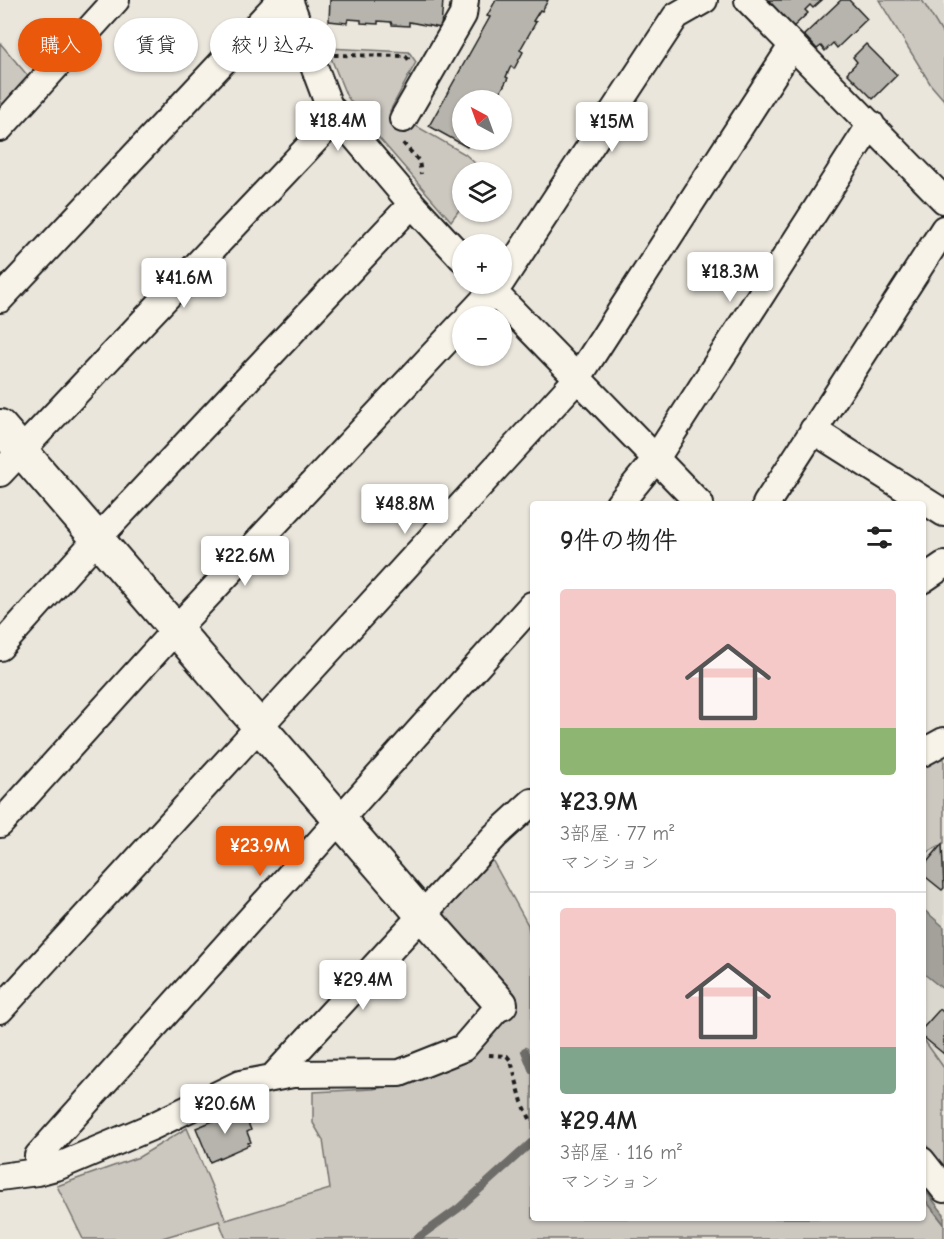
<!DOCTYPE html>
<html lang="ja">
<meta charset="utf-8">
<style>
:root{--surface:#fff;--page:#f2f2f2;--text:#222;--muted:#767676;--line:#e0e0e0;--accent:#ea580c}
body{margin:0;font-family:"Comic Neue","Klee One",sans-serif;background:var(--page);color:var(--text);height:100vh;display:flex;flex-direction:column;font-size:22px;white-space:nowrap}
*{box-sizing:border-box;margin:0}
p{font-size:20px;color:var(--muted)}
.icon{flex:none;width:33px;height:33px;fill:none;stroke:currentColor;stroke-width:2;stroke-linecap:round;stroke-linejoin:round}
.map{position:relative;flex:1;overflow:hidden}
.panel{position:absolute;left:530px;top:501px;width:396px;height:720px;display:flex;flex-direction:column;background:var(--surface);border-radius:6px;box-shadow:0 2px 4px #0004}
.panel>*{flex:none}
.hud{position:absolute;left:18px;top:18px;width:422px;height:54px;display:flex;gap:12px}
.needle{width:39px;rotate:319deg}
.tools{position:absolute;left:452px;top:90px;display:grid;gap:12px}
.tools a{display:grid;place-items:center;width:60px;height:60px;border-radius:50%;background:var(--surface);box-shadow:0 2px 4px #0004;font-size:30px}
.price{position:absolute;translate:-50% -51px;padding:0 14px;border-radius:6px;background:#fff;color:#222;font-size:20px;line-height:39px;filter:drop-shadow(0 2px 3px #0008)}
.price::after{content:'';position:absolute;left:50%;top:36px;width:18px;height:14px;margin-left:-9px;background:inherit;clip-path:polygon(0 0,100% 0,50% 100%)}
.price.selected{background:var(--accent);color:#fff}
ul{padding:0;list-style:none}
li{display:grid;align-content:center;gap:12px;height:318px;padding:0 30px}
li+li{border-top:2px solid var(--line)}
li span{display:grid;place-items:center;height:186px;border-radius:6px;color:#555}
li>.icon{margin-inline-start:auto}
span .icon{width:108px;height:108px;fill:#fffc;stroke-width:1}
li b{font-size:26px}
h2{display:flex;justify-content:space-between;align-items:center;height:72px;padding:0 30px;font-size:26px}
.tag{padding:0 21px;border-radius:27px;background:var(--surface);box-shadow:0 2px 4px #0004;font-size:21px;line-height:54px}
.tag.selected{background:var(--accent);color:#fff}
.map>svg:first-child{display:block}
.built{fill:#dad7ce}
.green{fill:#ccc8c0;stroke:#74726e;stroke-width:1.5}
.water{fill:#a3a19a;stroke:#6d6c68;stroke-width:1.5}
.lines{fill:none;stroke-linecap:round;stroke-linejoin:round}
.stream{stroke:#6d6c68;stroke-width:8}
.building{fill:#b6b4ac;stroke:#1c1c1c;stroke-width:1.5}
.minor-casing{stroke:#1c1c1c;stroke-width:30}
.tertiary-casing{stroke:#1c1c1c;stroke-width:36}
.path{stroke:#1c1c1c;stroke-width:4;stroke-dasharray:4.5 4.5;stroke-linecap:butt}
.minor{stroke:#f7f3e8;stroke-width:26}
.tertiary{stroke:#f7f3e8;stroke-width:32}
</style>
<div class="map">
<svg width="944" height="1239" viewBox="0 0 944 1239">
<rect width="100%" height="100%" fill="#eae6dc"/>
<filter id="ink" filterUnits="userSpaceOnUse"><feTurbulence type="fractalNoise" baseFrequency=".0167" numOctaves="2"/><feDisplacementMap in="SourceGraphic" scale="12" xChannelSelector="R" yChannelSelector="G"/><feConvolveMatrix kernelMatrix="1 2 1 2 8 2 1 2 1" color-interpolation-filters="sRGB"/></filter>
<g filter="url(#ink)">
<!-- built -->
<path class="built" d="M922 0H944V36Z
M944 824V1068L923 1037 922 836Z"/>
<!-- green -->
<path class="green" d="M879 0H922L944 36V100L931 85Z
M0 43 28 76 0 108Z
M327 48 409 52 416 62 390 111 465 154 477 165 476 172H462V206L451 221 367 124 346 95Z
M944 751V843L923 855 922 764Z
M490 856 528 925 532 949V1218H922L923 1197 944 1224V1239H226L219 1221 159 1239H83L57 1186 139 1157 187 1128 226 1220 330 1189 323 1140 313 1123V1092L373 1089 415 1081 465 1059 515 1000 445 918V904Z
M922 1037 944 1068V1168L923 1141Z"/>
<!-- water -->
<path class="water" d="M923 909 944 927V990L923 973Z
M923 1188 944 1214V1224L923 1197Z"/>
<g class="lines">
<!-- stream -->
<path class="stream" d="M525 1051 532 1069
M416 1239 459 1208 532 1142"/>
</g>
<!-- building -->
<path class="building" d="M330 0H443L441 28 409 22V26L392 25 391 22 378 21V24L361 23V20L348 19 347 23 329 21Z
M496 0H548L542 11 540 10 533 21 536 22 520 50 523 52 514 69 511 66 506 77 508 78 496 100H462V140H471L467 147 429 126 490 17 487 16Z
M768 0H822L813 8 810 5 805 10 808 13 793 27Z
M841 0H849L867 19 837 48 833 43 825 51 821 46 817 49 804 35Z
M866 44 897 75 873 99 847 73 857 62 853 57Z
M942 844 944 888 942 890 922 874V868Z
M940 1009 944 1013V1054L922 1036V1029Z
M242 1109 251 1130 247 1132 251 1142 248 1143 249 1145 210 1162 196 1128Z"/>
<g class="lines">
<defs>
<path id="minor" d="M289 0 329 106 412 204 462 258
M748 0 944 200
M403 119 463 15 465 0
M0 128 116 0
M501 282 676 16 704 0
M486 284 700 504
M0 299 278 3 284 0
M469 316 499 284
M813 430 944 513
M0 473 337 117
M619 504 655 460 871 124
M766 504 944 229
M922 580 944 565
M0 647 98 538 412 204
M922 753 944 741
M0 824 176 629 462 324
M0 1010 577 379 792 46
M272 1078 495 836 532 802
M922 1161 944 1189
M37 1172 38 1156 532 605
M0 1177 37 1172 59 1166 151 1127 240 1084 293 1074 400 1073 463 1048 501 1004"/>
<path id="tertiary" d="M0 426 422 915 501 1004"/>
</defs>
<!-- minor casing -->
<use href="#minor" class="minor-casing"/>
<!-- tertiary casing -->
<use href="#tertiary" class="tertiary-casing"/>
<!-- path -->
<path class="path" d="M334 55 406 56 409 60
M403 143 419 161 421 174
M489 1055 507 1056 511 1061 522 1102 532 1123"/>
<!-- minor -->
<use href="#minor" class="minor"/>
<!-- tertiary -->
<use href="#tertiary" class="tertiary"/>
</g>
</g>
</svg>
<div class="tools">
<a><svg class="needle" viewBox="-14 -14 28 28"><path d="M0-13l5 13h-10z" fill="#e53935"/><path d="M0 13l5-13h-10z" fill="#767676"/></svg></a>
<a><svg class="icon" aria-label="layers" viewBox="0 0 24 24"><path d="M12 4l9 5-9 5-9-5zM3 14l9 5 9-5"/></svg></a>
<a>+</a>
<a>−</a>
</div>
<b class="price" style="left:338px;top:152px">¥18.4M</b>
<b class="price" style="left:612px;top:153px">¥15M</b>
<b class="price" style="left:730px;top:303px">¥18.3M</b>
<b class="price" style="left:184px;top:309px">¥41.6M</b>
<b class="price" style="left:405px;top:535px">¥48.8M</b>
<b class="price" style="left:245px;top:587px">¥22.6M</b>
<b class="price selected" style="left:260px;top:877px">¥23.9M</b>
<b class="price" style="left:363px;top:1011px">¥29.4M</b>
<b class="price" style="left:225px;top:1135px">¥20.6M</b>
<div class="hud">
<a class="tag selected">購入</a>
<a class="tag">賃貸</a>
<a class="tag">絞り込み</a>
</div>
<section class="panel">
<h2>9件の物件<svg class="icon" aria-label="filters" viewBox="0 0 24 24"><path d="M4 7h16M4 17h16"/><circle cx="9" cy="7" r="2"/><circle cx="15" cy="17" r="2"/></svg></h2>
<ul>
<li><span style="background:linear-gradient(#f6c9c9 75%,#8fb573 0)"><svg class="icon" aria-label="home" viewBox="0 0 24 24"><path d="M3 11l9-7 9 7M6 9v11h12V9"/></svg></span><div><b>¥23.9M</b><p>3部屋 · 77 m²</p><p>マンション</p></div></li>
<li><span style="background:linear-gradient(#f6c9c9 75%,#7fa58c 0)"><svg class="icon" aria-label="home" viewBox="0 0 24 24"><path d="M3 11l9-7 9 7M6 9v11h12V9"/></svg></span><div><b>¥29.4M</b><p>3部屋 · 116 m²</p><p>マンション</p></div></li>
</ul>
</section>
</div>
